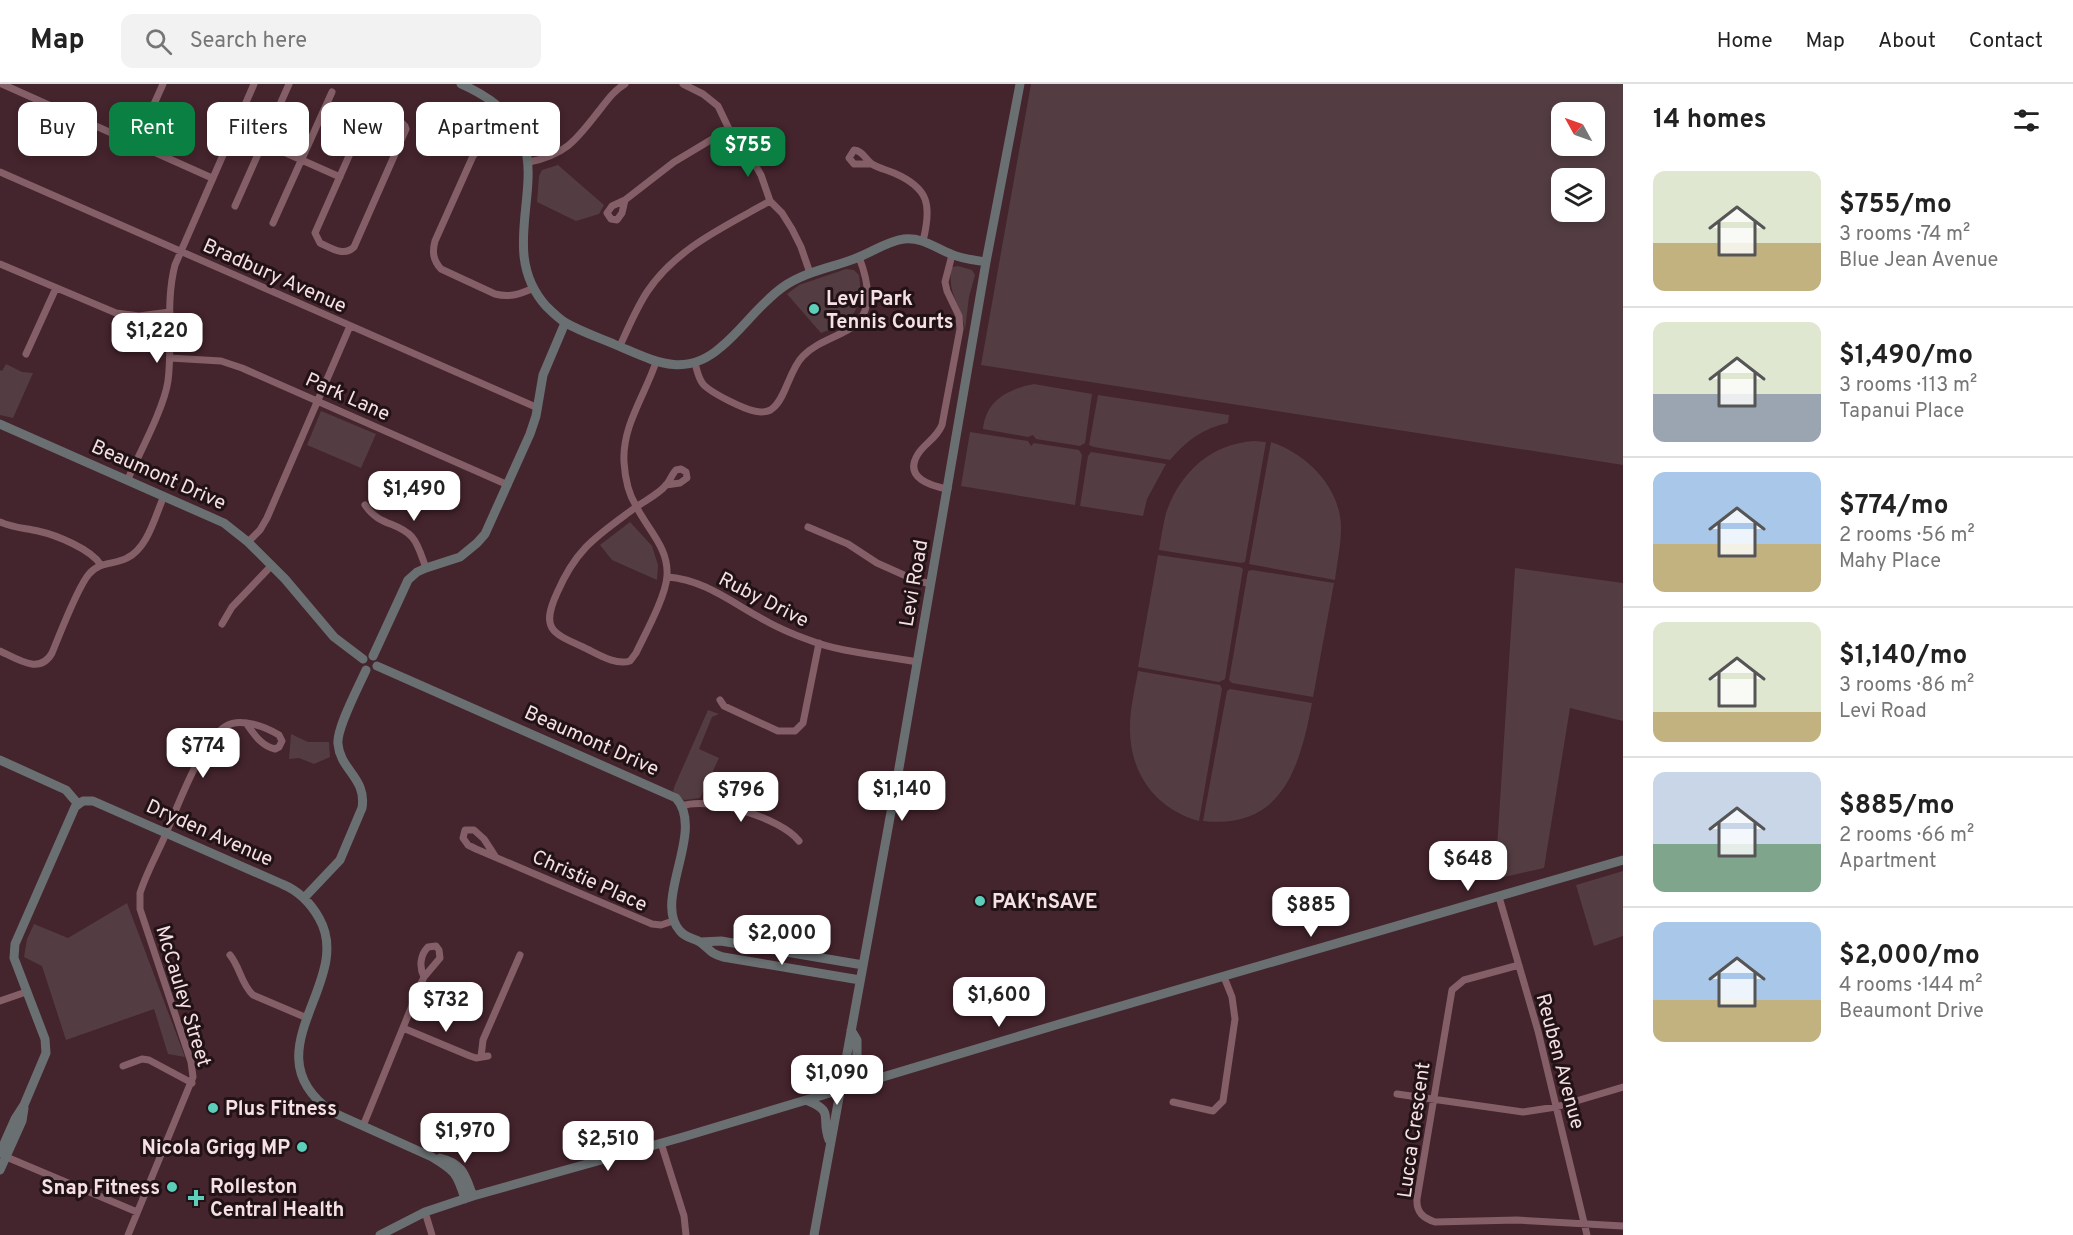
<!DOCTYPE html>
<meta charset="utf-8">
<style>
:root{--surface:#fff;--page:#f2f2f2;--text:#222;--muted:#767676;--line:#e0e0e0;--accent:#0b8043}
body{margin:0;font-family:Overpass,sans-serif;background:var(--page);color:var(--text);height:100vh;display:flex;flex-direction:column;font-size:22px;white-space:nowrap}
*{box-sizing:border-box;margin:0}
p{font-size:20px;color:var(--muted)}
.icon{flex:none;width:33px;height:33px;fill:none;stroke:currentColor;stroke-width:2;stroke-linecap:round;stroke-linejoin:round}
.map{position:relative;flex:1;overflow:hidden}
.panel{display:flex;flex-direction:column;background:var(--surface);width:450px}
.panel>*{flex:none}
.banner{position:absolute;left:18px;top:18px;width:570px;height:54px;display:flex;gap:12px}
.needle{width:39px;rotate:310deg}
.tools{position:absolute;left:1551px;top:18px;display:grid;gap:12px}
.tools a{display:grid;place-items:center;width:54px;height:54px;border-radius:12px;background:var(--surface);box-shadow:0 3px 9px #0003;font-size:30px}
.price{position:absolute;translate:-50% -51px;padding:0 14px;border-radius:12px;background:#fff;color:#222;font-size:20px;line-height:39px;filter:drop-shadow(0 2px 3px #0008)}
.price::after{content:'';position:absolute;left:50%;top:36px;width:18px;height:14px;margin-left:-9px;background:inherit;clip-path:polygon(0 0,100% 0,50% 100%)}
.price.current{background:var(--accent);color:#fff}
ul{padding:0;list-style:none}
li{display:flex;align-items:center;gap:18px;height:150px;padding:0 30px}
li+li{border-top:2px solid var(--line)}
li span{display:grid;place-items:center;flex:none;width:168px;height:120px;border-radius:12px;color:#555}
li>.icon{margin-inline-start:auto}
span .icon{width:72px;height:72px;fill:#fffc;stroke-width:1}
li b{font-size:26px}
h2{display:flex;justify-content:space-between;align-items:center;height:72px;padding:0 30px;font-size:26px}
.chip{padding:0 21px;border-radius:12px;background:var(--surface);box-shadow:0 3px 9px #0003;font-size:21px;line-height:54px}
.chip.current{background:var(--accent);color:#fff}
header{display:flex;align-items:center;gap:36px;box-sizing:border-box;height:84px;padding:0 30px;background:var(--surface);border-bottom:2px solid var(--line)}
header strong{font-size:28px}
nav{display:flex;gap:33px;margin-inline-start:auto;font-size:21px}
.search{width:420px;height:54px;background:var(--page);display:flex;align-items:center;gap:15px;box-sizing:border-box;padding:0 21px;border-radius:12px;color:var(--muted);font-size:22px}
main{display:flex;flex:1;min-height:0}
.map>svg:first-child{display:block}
.green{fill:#533d42;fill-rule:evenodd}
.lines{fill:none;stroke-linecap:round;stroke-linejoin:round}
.street{stroke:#845f68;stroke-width:7}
.secondary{stroke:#6a7072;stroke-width:9}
.poi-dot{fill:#5cceba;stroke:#211216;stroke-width:2}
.labels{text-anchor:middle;stroke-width:6;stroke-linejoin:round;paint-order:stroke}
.street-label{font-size:20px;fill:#f6e0e4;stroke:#211216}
.poi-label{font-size:20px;font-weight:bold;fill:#f6e0e4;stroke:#211216;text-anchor:start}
</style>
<header>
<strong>Map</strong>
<div class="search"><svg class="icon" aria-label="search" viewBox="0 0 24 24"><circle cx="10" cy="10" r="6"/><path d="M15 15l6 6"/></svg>Search here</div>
<nav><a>Home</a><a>Map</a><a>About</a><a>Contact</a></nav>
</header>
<main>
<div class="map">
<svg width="1623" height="1151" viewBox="0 0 1623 1151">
<rect width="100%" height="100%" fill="#44242d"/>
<!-- green -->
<path class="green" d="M1031 0H1623V381L981 281ZM1562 28H1594V62H1562ZM1562 94H1594V128H1562Z
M558 81 604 121 599 130 576 137 537 118 539 92 542 86Z
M958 182 972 186 975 191 969 213 965 246C962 220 946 210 952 183Z
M846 185 854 186 859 191C864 226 853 237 821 249L787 210 799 201Z
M6 280 22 288 33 289 13 334 0 331V286L2 287Z
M1034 300 1092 310 1085 359 1080 362 1036 355 1033 351 1028 353 983 345C986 316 1008 305 1034 300Z
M1098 311 1229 331 1228 339C1203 344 1186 357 1170 376L1094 363 1089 361Z
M321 327 376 350 361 384 307 361Z
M970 348 1028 357 1031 362 1034 359 1079 366 1082 371 1075 421 961 402Z
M1254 357 1266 358 1245 478 1241 479 1159 466C1161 454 1163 441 1166 429 1180 388 1211 360 1254 357Z
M1271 358C1307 370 1341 404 1341 444 1341 461 1337 479 1335 496L1249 480Z
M1091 368 1166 380 1147 415 1143 432 1080 422 1088 372Z
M630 438 652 462 658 481 657 496 612 476 600 461Z
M1158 471 1240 483 1243 485 1225 595 1219 598 1138 583Z
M1515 484 1623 499V637L1570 624 1544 784 1495 795Z
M1252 486 1334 499 1313 613 1232 599 1229 596 1248 487Z
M1138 587 1220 601 1222 605 1199 737C1155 725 1129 688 1130 643 1130 624 1135 605 1138 587Z
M1230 605 1312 619C1300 682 1283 746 1203 737L1227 607Z
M708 626 719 630 712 633 699 665 719 674 700 714 684 716 673 707 675 701Z
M291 650 308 658H329L330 673 314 680 299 674 289 675Z
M1623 787V852L1594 862 1576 801Z
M127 819 185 973 168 970 154 925 66 956 42 882 24 873 27 855 34 840 68 854Z"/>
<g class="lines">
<!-- street -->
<path class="street" d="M2 0 212 94
M683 0 703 10 718 22 729 45 742 58 761 91 770 117 782 129 792 145 801 163 810 189
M372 27C383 27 398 34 405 42L406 45 354 163C344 173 331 164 320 159L315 149 367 31Z
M508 33 491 50 473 72 435 157C432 168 433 176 441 185L495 210C510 214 520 210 534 204
M234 46 340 93
M136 60 163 0
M529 78C569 70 578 53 602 23 609 14 615 6 625 0
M872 80H854L849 74 854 66C863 67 865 75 872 80 878 84 887 86 894 89 929 104 932 121 923 157
M0 88 538 324
M625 116 622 129 617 136 611 135 607 129 612 122 625 116 674 78 729 45
M235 122 289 0
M273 139 332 8
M0 180 116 229 139 232 170 228
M620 262C628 244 636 225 647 208 676 164 726 142 770 117
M26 270 56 204
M170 274 221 277 242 284 508 401
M656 278C645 311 622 342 624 378 625 394 628 409 636 422 648 446 669 464 667 492 666 512 645 550 636 569L630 577C615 582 596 569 583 563 551 549 541 544 557 509 577 463 597 452 636 423 646 416 659 410 666 401 670 397 672 390 676 386L681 385 686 388 687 394 680 399 666 401
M695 279C697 286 698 294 703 300 711 309 748 328 761 328 765 328 770 327 773 324 786 314 789 286 803 272 814 261 828 256 842 249 876 234 870 202 859 173
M128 395C140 368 164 324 168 297 173 259 165 219 175 181L254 0
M948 405C931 402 903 394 918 370 925 359 936 355 942 341L960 245 959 232 947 207 945 198 952 171
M365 421C380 443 397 437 412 453 419 461 422 474 426 484
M0 438C13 444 24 444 38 447 56 451 91 465 101 481
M808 443 848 460 877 479 915 496 931 500
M248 458 260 446 267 434 350 242
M667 493C702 495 730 517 759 533 774 542 792 550 809 556 842 569 882 571 917 578
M222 540 232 523 272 481
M0 567C17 575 40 591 52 569 60 550 77 504 89 490 100 477 114 481 127 474 148 464 155 432 164 412
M720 616 724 622 778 647H795L803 639 819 559
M682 722C710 712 781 734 799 757
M495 772 484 755 474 746H465L463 754 468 761 476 765 652 840 661 841 673 837
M1499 813 1538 947 1587 1151
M230 871C240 883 241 900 253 911L307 934
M1519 881 1464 896 1452 906 1417 1115C1416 1128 1423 1134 1435 1138L1517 1136 1623 1142
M0 917 26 908
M403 944 470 972 476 974 488 972
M481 973 483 956 520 871
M123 982 142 975 149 976 192 999
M1397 1010 1523 1028 1556 1023 1623 1003
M1173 1018 1213 1027 1223 1017 1235 935 1232 913 1224 893
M363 1042 420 902 424 893 440 874 439 866 436 862 428 863C420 871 419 883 424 893
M661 1059 684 1132 686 1151
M4 1072 137 1128
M425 1128 432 1151
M128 1151 193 993 191 978 140 825V809C146 790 156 772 164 754 176 727 201 656 226 642 241 633 266 643 279 651L282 657 279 663 275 665C261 662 254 650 246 639"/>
<!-- secondary -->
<path class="secondary" d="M461 0C590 57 481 149 546 222 552 228 559 235 566 239 582 248 600 254 616 261 654 277 685 295 721 263 743 245 759 220 783 203 804 188 830 184 854 175 871 169 887 157 904 155 923 153 935 164 951 170 962 175 974 176 986 178
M0 340 224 439 248 458 285 495 334 553 363 575
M373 572 408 496 417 488 426 484 460 473 477 459 485 450 530 350 536 332 543 291 565 239
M377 582 676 714C706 747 652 817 680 847 686 854 693 854 700 858 710 865 709 869 723 873L860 896
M0 676 66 706 78 720
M304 814 340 776 362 724C367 694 340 686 338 660 336 645 359 602 366 586
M701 858 721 857 863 881
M851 946 857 956V977L867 987 878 994
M806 1016C836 1028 820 1032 829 1056
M0 1069 15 1035 24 1021 46 969 45 955 14 874 15 860 75 723 83 717H93L282 800C299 807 310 818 319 834 356 898 247 968 332 1028L432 1073C455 1087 457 1089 465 1115
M440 1074C464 1080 465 1092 473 1112
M0 1086 22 1037 24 1024
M380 1151 425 1128 473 1112 683 1053 1056 941 1623 776
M814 1151 899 684 986 178 1020 0"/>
</g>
<!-- markers -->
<g class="poi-dot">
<circle cx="814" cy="225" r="6"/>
<circle cx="980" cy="817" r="6"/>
<circle cx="213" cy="1024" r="6"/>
<circle cx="302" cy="1063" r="6"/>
<circle cx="172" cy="1103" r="6"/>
<path d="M193 1105h6v6h6v6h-6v6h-6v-6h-6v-6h6z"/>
</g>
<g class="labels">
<!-- street labels -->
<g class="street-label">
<text transform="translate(275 191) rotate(24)" y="7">Bradbury Avenue</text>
<text transform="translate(348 312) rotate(24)" y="7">Park Lane</text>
<text transform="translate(159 390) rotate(24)" y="7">Beaumont Drive</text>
<text transform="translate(913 499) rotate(-80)" y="7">Levi Road</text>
<text transform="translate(764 515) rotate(27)" y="7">Ruby Drive</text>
<text transform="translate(592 656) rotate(24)" y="7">Beaumont Drive</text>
<text transform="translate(210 748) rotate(24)" y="7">Dryden Avenue</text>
<text transform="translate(590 796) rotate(24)" y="7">Christie Place</text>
<text transform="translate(184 912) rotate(73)" y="7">McCauley Street</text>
<text transform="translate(1561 977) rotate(75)" y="7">Reuben Avenue</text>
<text transform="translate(1413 1046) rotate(-82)" y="7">Lucca Crescent</text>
</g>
<!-- poi labels -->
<g class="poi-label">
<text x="826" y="221">Levi Park<tspan x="826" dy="23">Tennis Courts</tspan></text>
<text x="992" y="824">PAK'nSAVE</text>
<text x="225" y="1031">Plus Fitness</text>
<text x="290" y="1070" text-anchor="end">Nicola Grigg MP</text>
<text x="210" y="1109">Rolleston<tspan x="210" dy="23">Central Health</tspan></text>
<text x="160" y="1110" text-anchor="end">Snap Fitness</text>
</g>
</g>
</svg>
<div class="tools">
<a><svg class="needle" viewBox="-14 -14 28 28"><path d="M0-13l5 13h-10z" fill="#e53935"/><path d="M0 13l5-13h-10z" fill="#767676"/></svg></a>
<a><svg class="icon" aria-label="layers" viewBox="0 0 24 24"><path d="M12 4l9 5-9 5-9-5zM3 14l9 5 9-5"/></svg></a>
</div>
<b class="price current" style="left:748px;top:94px">$755</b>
<b class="price" style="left:157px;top:280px">$1,220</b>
<b class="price" style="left:414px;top:438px">$1,490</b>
<b class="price" style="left:203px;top:695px">$774</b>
<b class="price" style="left:902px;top:738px">$1,140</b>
<b class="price" style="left:741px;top:739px">$796</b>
<b class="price" style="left:1468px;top:808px">$648</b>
<b class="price" style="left:1311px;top:854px">$885</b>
<b class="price" style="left:782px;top:882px">$2,000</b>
<b class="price" style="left:999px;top:944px">$1,600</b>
<b class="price" style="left:446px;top:949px">$732</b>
<b class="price" style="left:837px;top:1022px">$1,090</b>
<b class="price" style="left:465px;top:1080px">$1,970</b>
<b class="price" style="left:608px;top:1088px">$2,510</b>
<div class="banner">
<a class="chip">Buy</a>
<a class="chip current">Rent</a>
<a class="chip">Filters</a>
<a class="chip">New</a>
<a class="chip">Apartment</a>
</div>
</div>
<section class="panel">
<h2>14 homes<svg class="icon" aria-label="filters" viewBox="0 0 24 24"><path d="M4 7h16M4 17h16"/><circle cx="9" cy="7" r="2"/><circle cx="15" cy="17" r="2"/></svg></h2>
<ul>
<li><span style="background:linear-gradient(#dfe7d0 60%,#c2b280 0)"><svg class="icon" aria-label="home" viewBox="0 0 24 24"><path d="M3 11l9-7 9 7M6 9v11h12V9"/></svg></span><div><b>$755/mo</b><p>3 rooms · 74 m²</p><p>Blue Jean Avenue</p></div></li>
<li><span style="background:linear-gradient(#dfe7d0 60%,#9aa5b1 0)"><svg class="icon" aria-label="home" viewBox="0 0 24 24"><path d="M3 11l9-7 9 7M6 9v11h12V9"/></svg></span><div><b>$1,490/mo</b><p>3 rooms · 113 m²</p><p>Tapanui Place</p></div></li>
<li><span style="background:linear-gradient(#a9c7e8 60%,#c2b280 0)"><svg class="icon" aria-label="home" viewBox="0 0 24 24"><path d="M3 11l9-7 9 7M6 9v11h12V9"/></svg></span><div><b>$774/mo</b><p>2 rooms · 56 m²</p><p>Mahy Place</p></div></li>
<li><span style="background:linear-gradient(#dfe7d0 75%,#c2b280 0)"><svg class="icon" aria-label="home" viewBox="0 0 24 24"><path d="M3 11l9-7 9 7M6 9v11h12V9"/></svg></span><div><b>$1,140/mo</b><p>3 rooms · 86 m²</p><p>Levi Road</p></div></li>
<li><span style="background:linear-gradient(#c9d6e8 60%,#7fa58c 0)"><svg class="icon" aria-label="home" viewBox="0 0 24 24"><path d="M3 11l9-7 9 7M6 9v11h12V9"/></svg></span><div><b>$885/mo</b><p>2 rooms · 66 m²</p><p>Apartment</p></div></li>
<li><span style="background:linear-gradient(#a9c7e8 65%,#c2b280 0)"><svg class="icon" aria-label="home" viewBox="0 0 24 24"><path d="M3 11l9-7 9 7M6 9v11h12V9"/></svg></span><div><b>$2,000/mo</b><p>4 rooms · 144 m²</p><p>Beaumont Drive</p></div></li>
</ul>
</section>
</main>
